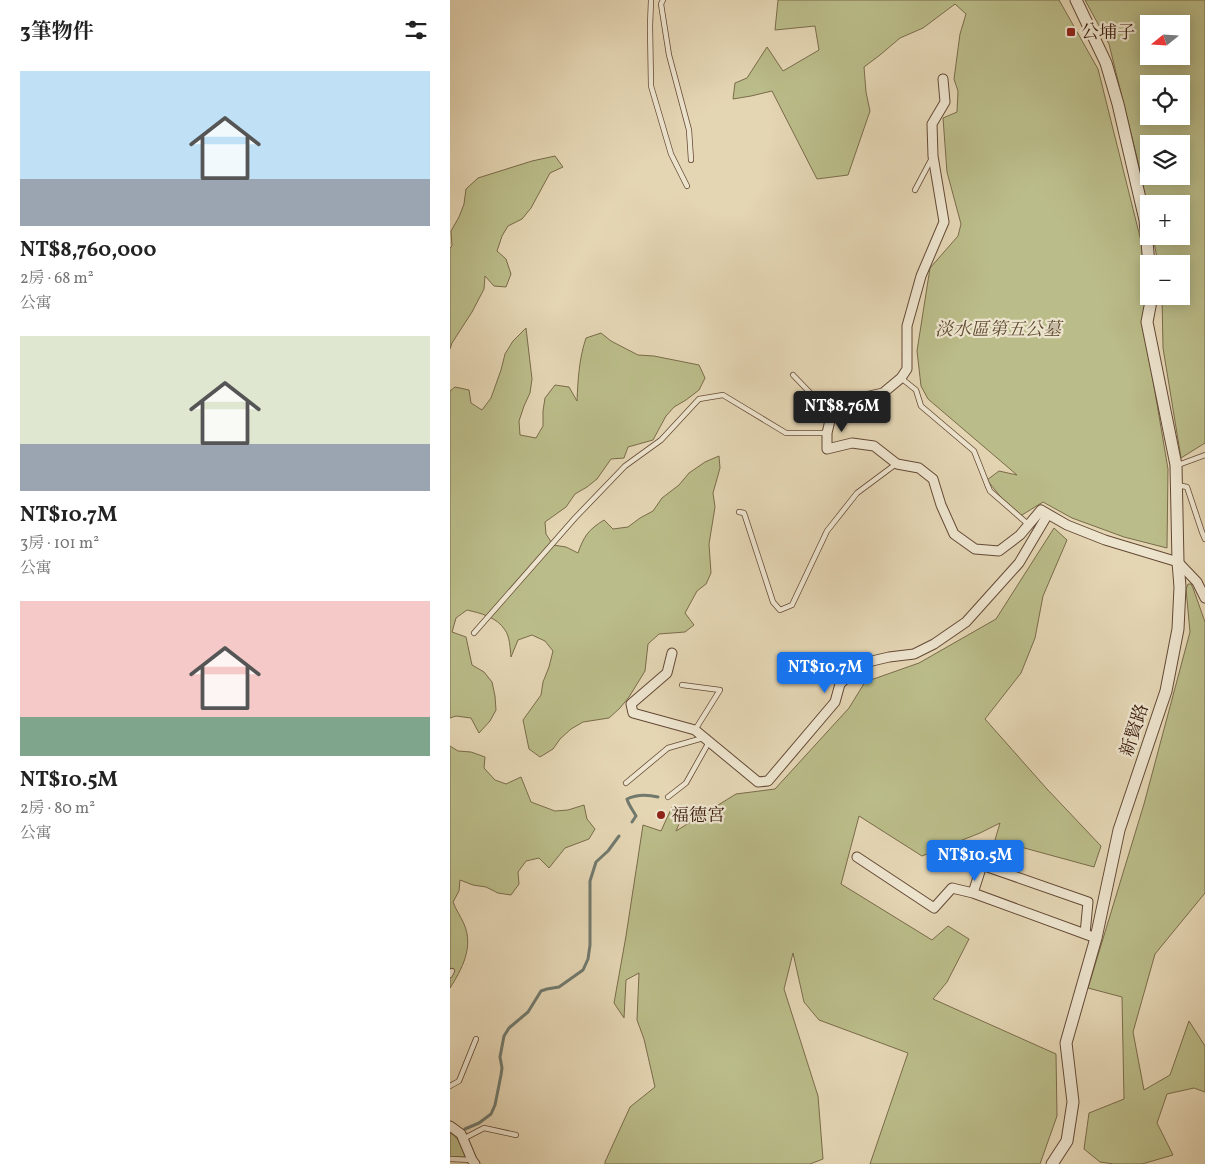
<!DOCTYPE html>
<html lang="zh-TW">
<meta charset="utf-8">
<style>
:root{--surface:#fff;--page:#f6f6f6;--text:#222;--muted:#767676;--accent:#1a73e8}
body{margin:0;font-family:Vollkorn,"Noto Serif TC",serif;background:var(--page);color:var(--text);height:100vh;display:flex;flex-direction:column;font-size:19px;white-space:nowrap}
*{box-sizing:border-box;margin:0}
p{font-size:16px;color:var(--muted)}
.icon{flex:none;width:28px;height:28px;fill:none;stroke:currentColor;stroke-width:2;stroke-linecap:round;stroke-linejoin:round}
.map{position:relative;flex:1;overflow:hidden}
.details{display:flex;flex-direction:column;background:var(--surface);width:450px}
.details>*{flex:none}
.needle{width:32px;rotate:252deg}
.buttons{position:absolute;left:690px;top:15px;display:grid;gap:10px}
.buttons a{display:grid;place-items:center;width:50px;height:50px;border-radius:0px;background:var(--surface);box-shadow:0 2px 12px #0003;font-size:25px}
.price{position:absolute;translate:-50% -42px;padding:0 11px;border-radius:5px;background:var(--accent);color:#fff;font-size:16px;line-height:32px;filter:drop-shadow(0 1px 2px #0008)}
.price::after{content:'';position:absolute;left:50%;top:30px;width:15px;height:11px;margin-left:-8px;background:inherit;clip-path:polygon(0 0,100% 0,50% 100%)}
.price.current{background:#222;color:#fff}
ul{padding:0;list-style:none}
li{display:grid;align-content:center;gap:10px;height:265px;padding:0 20px}
li span{display:grid;place-items:center;height:155px;border-radius:0px;color:#555}
li>.icon{margin-inline-start:auto}
span .icon{width:90px;height:90px;fill:#fffc;stroke-width:1}
li b{font-size:21px}
h2{display:flex;justify-content:space-between;align-items:center;height:60px;padding:0 20px;font-size:21px}
main{display:flex;flex:1;min-height:0}
.map>svg:first-child{display:block}
.green{fill:#babc89;stroke:#7a6b4a;fill-rule:evenodd}
.lines{fill:none;stroke-linecap:round;stroke-linejoin:round}
.stream{stroke:#71796d;stroke-width:3}
.service-casing{stroke:#644935;stroke-width:6}
.minor-casing{stroke:#644935;stroke-width:11}
.tertiary-casing{stroke:#644935;stroke-width:13}
.service{stroke:#ede4ce;stroke-width:4.5}
.minor{stroke:#ede4ce;stroke-width:9}
.tertiary{stroke:#ede4ce;stroke-width:11}
.poi-dot{fill:#8f2418;stroke:#ede4ce;stroke-width:2}
.labels{text-anchor:middle;stroke-width:4.5;stroke-linejoin:round;paint-order:stroke}
.poi-label{font-size:18px;fill:#3a1a0b;stroke:#ede4ce;text-anchor:start}
.park-label{font-size:18px;font-style:italic;fill:#604b31;stroke:#ede4ce}
.street-label{font-size:18px;fill:#3a1a0b;stroke:#ede4ce}
</style>
<main>
<section class="details">
<h2>3筆物件<svg class="icon" aria-label="filters" viewBox="0 0 24 24"><path d="M4 7h16M4 17h16"/><circle cx="9" cy="7" r="2"/><circle cx="15" cy="17" r="2"/></svg></h2>
<ul>
<li><span style="background:linear-gradient(#bfe0f5 70%,#9aa5b1 0)"><svg class="icon" aria-label="home" viewBox="0 0 24 24"><path d="M3 11l9-7 9 7M6 9v11h12V9"/></svg></span><div><b>NT$8,760,000</b><p>2房 · 68 m²</p><p>公寓</p></div></li>
<li><span style="background:linear-gradient(#dfe7d0 70%,#9aa5b1 0)"><svg class="icon" aria-label="home" viewBox="0 0 24 24"><path d="M3 11l9-7 9 7M6 9v11h12V9"/></svg></span><div><b>NT$10.7M</b><p>3房 · 101 m²</p><p>公寓</p></div></li>
<li><span style="background:linear-gradient(#f6c9c9 75%,#7fa58c 0)"><svg class="icon" aria-label="home" viewBox="0 0 24 24"><path d="M3 11l9-7 9 7M6 9v11h12V9"/></svg></span><div><b>NT$10.5M</b><p>2房 · 80 m²</p><p>公寓</p></div></li>
</ul>
</section>
<div class="map">
<svg width="755" height="1164" viewBox="0 0 755 1164">
<rect width="100%" height="100%" fill="#e4d5b3"/>
<filter id="stains"><feTurbulence type="fractalNoise" baseFrequency=".004" numOctaves="4"/><feColorMatrix values="0 0 0 0 .2 0 0 0 0 .09 0 0 0 0 .02 0 0 0 .5 -.17"/></filter>
<radialGradient id="worn" r=".72"><stop offset=".6" stop-color="#630" stop-opacity="0"/><stop offset="1" stop-color="#630" stop-opacity=".3"/></radialGradient>
<!-- green -->
<path class="green" d="M328 0H609L648 69 698 269 693 321 718 469 717 548 674 537 622 518 593 502 572 515 562 511 537 480 549 471 567 475 478 399 471 386 467 351 480 268 508 236 511 224 497 172 493 118 507 112 508 91 504 79 510 34 516 14 505 4 473 28 450 38 430 55 414 67 416 92 420 111 398 175 367 179 322 91 301 96 283 99 285 83 297 78 317 47 333 71 369 50 365 26 325 30Z
M635 0H755V443L731 458 713 348 712 296H731V264H708L703 236H731V204H699V216L688 162 659 44ZM699 24H731V56H699ZM699 84H731V116H699ZM699 144H731V176H699Z
M105 156 113 167 100 173 81 208 72 219 58 226 52 236 47 251 56 259 61 274 56 287 44 286 35 276 34 289 22 312 2 343 0 349V248L2 246 1 231 9 217 14 204 16 189 28 178 82 161Z
M76 328 82 379 80 393 74 406 69 421 70 435 86 438 93 426V411L95 398 105 385 119 387 127 401C128 379 129 359 136 338L151 333 161 341 188 355 204 356 249 365 255 378 249 390 236 400 224 407 216 416 203 440 178 447 174 458 161 459 147 479 137 487 125 494 116 507 95 522 96 534 103 545 116 547 128 553C134 536 138 530 154 520L163 529 178 527 190 518 203 511 212 498 229 485 239 473 255 462 269 456 270 468 263 493 265 507 259 544 261 573 256 584 247 591 235 613 244 625 235 632 209 634 198 644 195 671 179 697 170 708 159 718 133 722 121 729 110 739 103 749 90 757 79 749 73 720 91 695 93 682 99 667 103 651 95 641 82 635 68 640 61 657C60 648 60 637 55 630 47 617 30 613 17 610L6 618 2 632 16 637 22 665 34 672 42 682 45 696 46 710 40 721 29 733 21 718 6 716 0 718V391L5 387 19 390 21 403 32 410 41 398 51 370 55 354 63 341Z
M604 528 617 540 593 596 585 638 571 673 535 719 597 789 651 846 644 867 545 840 550 823 530 833 472 856 409 816 391 884 482 940 498 926 519 939 497 982 483 999 606 1054 607 1116 590 1164H420L458 1053 369 1020 354 1002 343 953 334 989 368 1096 373 1159 360 1164H155V1162L180 1107 205 1087 194 1039 187 1020 189 973 176 980 174 1018 164 1003 176 936 193 825 211 831 222 807 237 806 226 831 286 794 325 789 399 708 415 682 469 663 546 619Z
M738 584H741L743 588 755 622V893L705 954 683 1032 694 1090 720 1075 739 1021 755 1046V1092L744 1088 717 1094 707 1123 723 1155 692 1164H664L650 1162 634 1149 639 1113 674 1099 672 997 638 988 694 804 740 632 736 589Z
M0 746 8 751 21 752 35 757 34 768 45 780 56 784 71 777 81 802 105 811 118 810 134 805 137 819 145 829 139 839 115 848 99 868 89 858 76 861 68 872 69 884 61 895 48 893 36 887 23 885 10 880 9 891 3 902C6 910 11 917 14 924 24 947 12 969 0 988Z
M0 1133C9 1137 12 1147 16 1157H0Z"/>
<g class="lines">
<!-- stream -->
<path class="stream" d="M182 822 186 816C183 810 179 806 177 799 187 794 196 794 208 797
M15 1129 29 1123 41 1114 45 1105 51 1075 52 1068 50 1057 54 1036 59 1028 78 1012 91 991 97 989 109 987 133 970 138 959 140 945V881L146 862 158 851 169 836"/>
<defs>
<path id="service" d="M201 0 200 26 201 86 221 154 237 186
M213 0 211 4 219 55 239 130 241 160
M465 190 482 158
M343 375 368 401 384 404
M451 378 466 390 471 406 524 451 537 484 540 491 579 525
M728 465 755 455
M727 485 737 487 752 532 755 539
M289 512 294 513 323 602 330 610 342 605 377 531 407 493 446 464
M24 633 125 518 175 466 211 440 249 399 273 395 336 433H377
M232 685 270 690 245 730
M176 783 218 748 253 738
M218 797 236 783 259 742
M0 975 2 971
M0 1086 9 1081 26 1039
M13 1139 34 1128 66 1135
M0 1159 22 1160"/>
<path id="minor" d="M493 79 495 102 482 124 483 156 494 222 471 276 457 326V369L451 378 433 393 384 404 377 433V449L402 443 424 446 447 464 469 468 483 479 491 505 504 534 525 549 549 551 570 535 591 510 617 525 655 540 728 562 747 582 755 598
M222 653 217 673 181 704 183 713 245 730 308 782 318 781 385 702 390 684 405 670 422 661 439 657 464 654 484 644 516 622 569 563 598 514
M407 857 484 908 502 888 523 893 646 938
M523 893 532 865 638 902 635 934
M0 1126 11 1134 22 1160 25 1164"/>
<path id="tertiary" d="M626 0 656 63 668 104 695 220 699 264
M602 1164 617 1141 623 1102 616 1043 646 938 669 830 716 691 728 629 730 587 728 562 726 465 697 322 702 296"/>
</defs>
<!-- service casing -->
<use href="#service" class="service-casing"/>
<!-- minor casing -->
<use href="#minor" class="minor-casing"/>
<!-- tertiary casing -->
<use href="#tertiary" class="tertiary-casing"/>
<!-- service -->
<use href="#service" class="service"/>
<!-- minor -->
<use href="#minor" class="minor"/>
<!-- tertiary -->
<use href="#tertiary" class="tertiary"/>
</g>
<!-- markers -->
<g class="poi-dot">
<rect x="616" y="27" width="10" height="10" rx="2.5"/>
<circle cx="211" cy="815" r="5"/>
</g>
<g class="labels">
<!-- poi labels -->
<g class="poi-label">
<text x="631" y="38">公埔子</text>
<text x="221" y="821">福德宮</text>
</g>
<!-- park labels -->
<g class="park-label">
<text x="548" y="335">淡水區第五公墓</text>
</g>
<!-- street labels -->
<g class="street-label">
<text transform="translate(684 730) rotate(-72)" y="6">新賢路</text>
</g>
</g>
<rect width="100%" height="100%" filter="url(#stains)"/>
<rect width="100%" height="100%" fill="url(#worn)"/>
</svg>
<div class="buttons">
<a><svg class="needle" viewBox="-14 -14 28 28"><path d="M0-13l5 13h-10z" fill="#e53935"/><path d="M0 13l5-13h-10z" fill="#767676"/></svg></a>
<a><svg class="icon" aria-label="locate" viewBox="0 0 24 24"><circle cx="12" cy="12" r="6"/><path d="M12 2v4M12 18v4M2 12h4M18 12h4"/></svg></a>
<a><svg class="icon" aria-label="layers" viewBox="0 0 24 24"><path d="M12 4l9 5-9 5-9-5zM3 14l9 5 9-5"/></svg></a>
<a>+</a>
<a>−</a>
</div>
<b class="price current" style="left:392px;top:433px">NT$8.76M</b>
<b class="price" style="left:375px;top:694px">NT$10.7M</b>
<b class="price" style="left:525px;top:882px">NT$10.5M</b>
</div>
</main>
